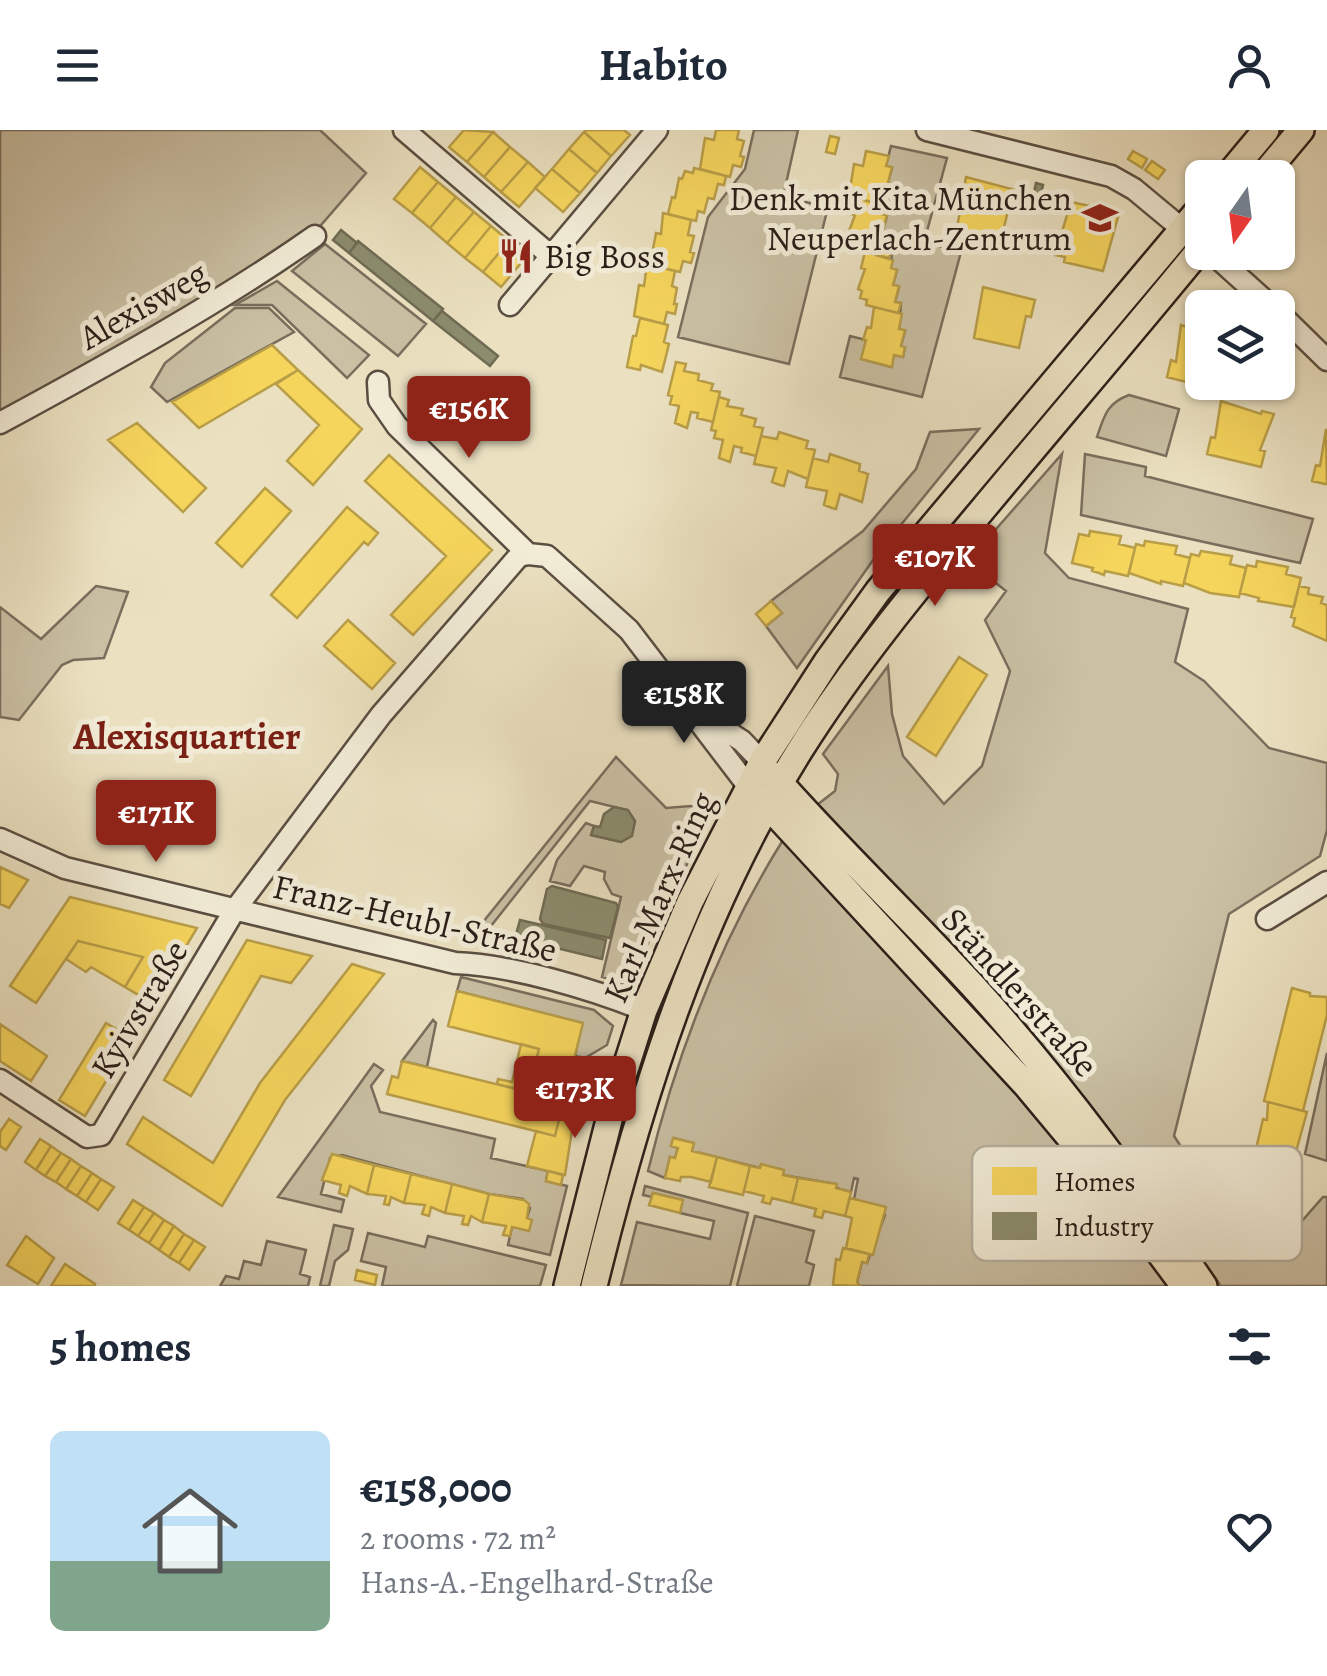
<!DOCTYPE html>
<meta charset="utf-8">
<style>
:root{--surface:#fff;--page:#f2f2f3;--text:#1f2937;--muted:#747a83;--line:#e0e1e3;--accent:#8f2418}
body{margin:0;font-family:Alegreya,serif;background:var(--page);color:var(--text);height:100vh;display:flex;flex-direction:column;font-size:38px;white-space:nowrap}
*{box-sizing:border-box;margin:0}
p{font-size:32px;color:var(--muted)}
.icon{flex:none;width:55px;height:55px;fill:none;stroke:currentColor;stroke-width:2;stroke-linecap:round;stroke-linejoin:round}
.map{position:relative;height:1156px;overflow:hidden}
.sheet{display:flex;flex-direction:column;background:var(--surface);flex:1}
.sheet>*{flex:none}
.needle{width:65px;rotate:194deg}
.buttons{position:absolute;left:1185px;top:30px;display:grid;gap:20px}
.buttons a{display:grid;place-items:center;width:110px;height:110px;border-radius:15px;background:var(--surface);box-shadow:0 2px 8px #0004;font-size:50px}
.price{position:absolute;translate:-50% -85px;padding:0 22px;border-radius:10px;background:var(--accent);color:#fff;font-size:32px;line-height:65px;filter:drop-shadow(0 2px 5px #0008)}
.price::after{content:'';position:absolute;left:50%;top:60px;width:30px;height:22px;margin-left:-15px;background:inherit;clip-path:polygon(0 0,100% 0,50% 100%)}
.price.active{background:#222;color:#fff}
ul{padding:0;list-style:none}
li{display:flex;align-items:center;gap:30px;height:250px;padding:0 50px}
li+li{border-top:2px solid var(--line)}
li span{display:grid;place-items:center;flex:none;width:280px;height:200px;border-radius:15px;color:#555}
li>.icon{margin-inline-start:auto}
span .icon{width:120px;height:120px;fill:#fffc;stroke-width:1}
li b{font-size:42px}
h2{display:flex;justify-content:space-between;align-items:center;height:120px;padding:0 50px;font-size:42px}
header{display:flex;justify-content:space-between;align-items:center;height:130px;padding:0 50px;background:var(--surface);font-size:45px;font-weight:700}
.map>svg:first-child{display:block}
.green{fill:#cac0a4;stroke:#7a6e5e;stroke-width:2.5}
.homes{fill:#f6d55c;stroke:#b99e48;stroke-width:2.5}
.industry{fill:#8c8c6e;stroke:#6f6b54;stroke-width:2.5}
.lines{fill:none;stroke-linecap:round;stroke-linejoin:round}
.minor-casing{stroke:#5a4e42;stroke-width:25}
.major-casing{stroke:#2a1d18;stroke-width:30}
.minor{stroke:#f2ecd7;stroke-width:20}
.major{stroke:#ebe1c1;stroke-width:25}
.labels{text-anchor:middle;stroke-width:10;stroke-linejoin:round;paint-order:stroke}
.poi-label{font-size:35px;fill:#2a1d18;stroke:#f2ecd7;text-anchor:end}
.street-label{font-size:35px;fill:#2a1d18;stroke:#f2ecd7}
.neighbourhood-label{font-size:38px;font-weight:bold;fill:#7a1f14;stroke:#f2ecd7}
.key{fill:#f2ecd7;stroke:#b6ae9e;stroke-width:2.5}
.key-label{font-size:28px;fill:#2a1d18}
</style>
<header><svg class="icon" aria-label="menu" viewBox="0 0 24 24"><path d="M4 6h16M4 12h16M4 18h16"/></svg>Habito<svg class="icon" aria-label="person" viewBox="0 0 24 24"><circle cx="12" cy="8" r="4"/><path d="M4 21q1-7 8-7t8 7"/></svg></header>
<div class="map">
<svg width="1327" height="1156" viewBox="0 0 1327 1156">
<rect width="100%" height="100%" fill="#ebe1c1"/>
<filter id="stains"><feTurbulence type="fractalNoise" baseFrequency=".002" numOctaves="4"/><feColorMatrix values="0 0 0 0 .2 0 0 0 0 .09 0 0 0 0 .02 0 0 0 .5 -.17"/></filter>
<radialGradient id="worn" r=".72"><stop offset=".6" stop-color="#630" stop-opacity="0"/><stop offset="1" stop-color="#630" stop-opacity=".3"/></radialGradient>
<!-- green -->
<path class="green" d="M0 0H320L366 43 315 102 0 287Z
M754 0H798L783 67 828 77 789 234 678 207 708 87 745 39Z
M891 16 947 28 924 112 961 122 922 267 840 247 850 206 866 210 862 229 891 237 894 225 903 227 905 217 901 216 905 201 899 199 901 173 895 172 899 157 893 155 897 140 891 138 892 119 886 117 889 102 883 100 887 86 881 84 883 75 879 74 882 62 890 64 893 55 888 53 892 38 886 36Z
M325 114 426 194 398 226 292 141Z
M277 151 369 225 347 248 272 175H235Z
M235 178H269L294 202 167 272 151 257 165 233Z
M1129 265 1179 279 1166 326 1097 307C1104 286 1107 273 1129 265Z
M979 299 878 423 797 538 766 496 782 483 771 471 863 401 916 339 930 302Z
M1062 324 1045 423 1069 448 1188 479 1175 532 1204 551 1269 618 1327 633V700L1320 726 1229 784 1174 1006 1212 1064 1245 1103 1280 1116 1323 1067H1327V1156H1221L1062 943 817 675 835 661 838 644 823 624 888 536 892 584 903 626 944 674 982 636 1010 541 985 490 1006 461 968 431Z
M1085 324 1146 337 1145 346 1313 389 1300 433 1081 385Z
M96 456 128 462 104 528 73 530 62 535 19 590 0 587V477L41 509Z
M616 627 666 678 691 676 707 685 698 712 627 855 602 847 621 767 612 764 604 749 605 742 584 736 570 756 550 751 557 730 586 693 594 696 592 705 621 712 631 706 635 691 627 680 590 671 491 796 479 816 467 812Z
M783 710 1034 980 1100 1059 1172 1156H860L857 1152 862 1132 867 1133 885 1085 854 1069 858 1049 854 1048 851 1062 836 1058V1054L783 1045V1040L761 1035 760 1038 692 1021 693 1013 674 1008 671 1016 678 1018 675 1028 670 1027 665 1048 648 1041C676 926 720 811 783 710Z
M712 756 708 776 587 1156H582L588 1114 617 993 667 845Z
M461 847 594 880 613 896 607 915 585 928 575 926 582 893 457 861Z
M433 890 436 893 427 937 402 931Z
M1327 923V1031L1305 1024Z
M374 934 383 940 371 956 380 982 495 1009 491 1028 548 1041 546 1051 567 1056 550 1125 508 1115 512 1097 527 1088 530 1078 523 1069 489 1064 342 1025 330 1028 321 1064 344 1070 341 1082 278 1067Z
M645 1056 748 1083 730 1156 621 1155 637 1092 710 1109 714 1091 680 1083 682 1070 653 1063 652 1067 643 1065Z
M755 1086 814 1101 806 1132 814 1135 809 1156H737Z
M334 1095 353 1099 348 1120 335 1131 329 1156H320Z
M368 1103 425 1117 428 1106 546 1135 540 1156H382L386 1137 361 1131Z
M267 1111 306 1120 300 1144 310 1147 308 1156H220L226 1146 239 1149 244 1131 261 1135Z"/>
<!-- homes -->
<path class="homes" d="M464 0 493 2 467 32 449 17Z
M586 0H624L630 5 611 26 584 2Z
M716 0H739L737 9 744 11 740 26 744 27 741 37 733 35 730 47 700 39 705 8 714 10Z
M493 2 510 17 484 47 467 32Z
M584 2 611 26 597 43 569 19Z
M830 6 839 8 835 24 826 22Z
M510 17 528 32 501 62 484 47Z
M569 19 597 43 580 63 552 39Z
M866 21 889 26 886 36 892 37 888 53 893 54 891 64 882 62 879 74 849 66 854 34 863 36Z
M1133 21 1147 29 1142 38 1128 29Z
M1152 31 1165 40 1158 49 1145 40Z
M528 32 545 47 519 77 501 62Z
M420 37 438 52 412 83 394 69Z
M694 38 726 46 724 55 718 54 714 69 708 68 704 83 698 81 696 91 668 84 672 67 675 68 679 48 682 49 685 41 693 43Z
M552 39 580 63 563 82 535 58Z
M966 47 1019 61 1015 79 1009 77 1001 109 994 107 993 110 957 98Z
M438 52 456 67 430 98 412 83Z
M456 67 474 82 447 113 430 98Z
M855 68 883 75 881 84 887 85 883 100 889 102 886 117 892 118 889 128 857 120 858 115 851 114 853 105 848 104 855 85 851 84Z
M1071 72 1099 78 1098 82 1118 87 1103 141 1064 132 1065 127 1055 125Z
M474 82 491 96 465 128 447 113Z
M663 83 691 90 688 105 694 106 690 122 694 123 691 133 683 131 680 142 650 135 656 103 661 104Z
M491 96 509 111 483 142 465 128Z
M509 111 527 126 501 157 483 142Z
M865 122 893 130 891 138 897 140 893 155 899 156 895 172 901 173 898 183 866 175 867 170 860 168 862 161 858 159 865 139 861 138Z
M647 134 675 141 672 156 677 158 674 174H677L675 184 667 182 664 194 634 186 639 155 644 156Z
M983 157 1035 170 1031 187 1026 186 1019 218 974 208Z
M874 177 902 184 899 199 905 200 901 216 905 217 903 227 894 225 892 237 861 229 866 210H863L867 197 871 198Z
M640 188 668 195 664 212 669 214 662 242 641 235 640 240 627 237 633 206H636Z
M1181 195 1202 202V252H1223L1221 261 1167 247 1171 230 1176 232Z
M272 215 298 240 199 298 172 272Z
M676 232 686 234 684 241 699 244 698 250 713 254 711 260 720 262 713 292 697 288 698 283 691 282 687 298 675 293 679 276 670 274 672 266 668 265Z
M298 240 362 299 313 355 287 331 319 295 276 254Z
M719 267 729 270 727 276 743 279 741 285 756 289 754 296 763 298 756 326 741 322 742 318 734 316 730 332 719 328 723 310 714 308 716 301 711 300Z
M1221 271 1261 284 1262 281 1274 284 1260 320 1265 321 1261 337 1207 324 1211 307 1215 308Z
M137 293 206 358 183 382 108 310Z
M1326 299 1327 354H1325L1312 351 1316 335 1320 336Z
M779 302 808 311 806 318 815 320 808 349 788 341 784 356 780 355 772 352 776 338 754 334 761 306 777 309Z
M830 324 860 334 859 341 868 344 862 372 840 364 836 379 832 378 824 375 827 361 806 357 813 328 828 332Z
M389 325 492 420 413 505 391 485 446 426 365 351Z
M265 358 291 381 242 437 216 413Z
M347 377 378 403 368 415 364 412 297 488 271 465Z
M1090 401 1121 406 1119 414 1135 418 1128 446 1105 441 1104 445 1099 443 1092 441 1093 438 1072 433 1079 404 1089 406Z
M1145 411 1177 416 1175 424 1190 428 1183 456 1161 451V454L1129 443 1136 414 1144 416Z
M1201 421 1232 426 1230 434 1246 438 1239 467 1210 463 1184 453 1191 424 1199 426Z
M1257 431 1288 437 1286 444 1301 448 1294 477 1258 471 1259 468 1240 463 1247 435 1256 437Z
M1299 456 1309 458 1308 464 1323 467 1321 473 1327 475V511L1293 496 1295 488 1291 487Z
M771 471 782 483 766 496 756 484Z
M348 490 395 533 372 559 324 516Z
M959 527 987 545 936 626 907 607Z
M0 737 28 750 9 778 0 774Z
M70 767 197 798 152 873 125 857 143 827 78 811 36 873 10 856Z
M247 810 312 826 291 853 261 846 191 966 164 950Z
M78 811 143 827 125 857 91 837 86 842 66 829Z
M352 834 384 844 285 970 222 1076 127 1014 143 987 213 1033 260 953Z
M1292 858 1310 863V866L1327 867V885L1303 981 1264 971Z
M457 861 583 893 555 1006 387 964 392 946 398 948 402 931 528 962 539 919 448 896Z
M106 893 132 908 85 986 59 970Z
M0 894 47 926 31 951 0 931Z
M521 914 539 919 528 962 497 954 498 949 512 952Z
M1268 972 1307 982 1294 1029 1277 1025 1278 1022 1274 1024 1256 1019 1263 989 1267 990Z
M562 977 574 988 565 1045 527 1036 536 1001 555 1006Z
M9 989 21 997 6 1020 0 1016V1002Z
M673 1008 694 1013 692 1021 717 1027 711 1052 691 1047H681L680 1051 665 1048 670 1027 675 1028 678 1018 671 1016Z
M40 1009 51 1016 36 1040 25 1032Z
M51 1016 61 1023 45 1046 36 1040Z
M61 1023 71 1029 56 1052 45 1046Z
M332 1024 374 1035 367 1064 350 1056 347 1066 339 1063 341 1055 322 1050Z
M717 1027 750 1036 743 1065 709 1057Z
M71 1029 81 1036 66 1059 56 1052Z
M761 1034 784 1040 783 1045 798 1048 792 1073 772 1068 770 1074 762 1072 764 1066 744 1061 750 1036 760 1038Z
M374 1035 411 1044 404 1073 391 1067 389 1075 384 1074 386 1066 367 1064Z
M81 1036 92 1043 77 1066 66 1059Z
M548 1041 563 1045 561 1055 546 1051Z
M92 1043 101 1049 86 1072 77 1066Z
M411 1044 452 1054 445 1083 431 1077 429 1086 422 1084 425 1075 404 1073Z
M798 1048 837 1054 836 1058 851 1062 845 1086 824 1081 822 1088 814 1086 816 1079 792 1073Z
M101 1049 114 1057 98 1080 86 1072Z
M452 1054 489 1064 482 1092 471 1086 468 1095 462 1094 464 1086 445 1083Z
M653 1063 683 1070 680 1083 649 1075Z
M489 1064 524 1070 529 1074 527 1088 532 1090 529 1101 512 1097 510 1106 503 1105 506 1096 482 1092Z
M850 1068 886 1077 873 1125 846 1118 852 1088 845 1086Z
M133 1070 144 1077 129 1100 118 1093Z
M144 1077 154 1083 138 1106 129 1100Z
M154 1083 164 1090 149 1113 138 1106Z
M164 1090 174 1096 159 1120 149 1113Z
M174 1096 184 1104 169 1127 159 1120Z
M184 1104 194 1110 179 1133 169 1127Z
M26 1106 54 1128 38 1154 7 1135Z
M194 1110 205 1117 189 1140 179 1133Z
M843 1118 869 1124 867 1133 862 1132 857 1152 860 1156 833 1155 836 1129 840 1130Z
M65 1134 95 1154 94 1156H51Z
M357 1140 377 1145 375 1155 355 1150Z"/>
<!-- industry -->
<path class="industry" d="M1036 53 1043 55 1037 82 1030 80Z
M341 100 357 113 349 123 333 110Z
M358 111 443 179 433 191 349 123Z
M442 181 498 226 490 236 433 191Z
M614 677 628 680 635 691 632 706 621 712 591 705 594 696 600 697 604 684Z
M552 756 616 773 618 777 610 808 543 794 540 789 547 759Z
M520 790 606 810 602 829 515 808Z"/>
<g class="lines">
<defs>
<path id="minor" d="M404 0 551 126
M927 0 1111 46 1134 59 1193 108
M1211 122 1273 178
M510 175 657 0
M1278 182 1327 230
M378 252 379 270 397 296 528 424
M0 293C107 235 215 176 315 106
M696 581 742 611 762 632
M0 709 65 738 455 833C512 835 592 859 644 880
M1267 789 1327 752
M0 950 87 1007 101 1005 234 781 381 585 519 426 528 424 547 426 629 500 748 656"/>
<path id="major" d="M1226 48 1266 0
M1261 48 1301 0
M773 645C837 718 907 784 972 855 1058 949 1133 1051 1204 1156
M759 666 1026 955 1106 1051 1184 1156
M567 1156 609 990 644 880 690 772 762 632 828 530 878 461 1202 76
M594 1156C640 969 697 785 800 620 854 534 918 457 983 379 1056 291 1130 205 1202 117"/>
</defs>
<!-- minor casing -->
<use href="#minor" class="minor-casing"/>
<!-- major casing -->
<use href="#major" class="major-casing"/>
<!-- minor -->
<use href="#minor" class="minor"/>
<!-- major -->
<use href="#major" class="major"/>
</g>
<!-- icons -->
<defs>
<symbol id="school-bare" viewBox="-9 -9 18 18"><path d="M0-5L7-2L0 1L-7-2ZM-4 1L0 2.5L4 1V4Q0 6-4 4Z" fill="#8f2418" stroke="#f2ecd7" stroke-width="2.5" paint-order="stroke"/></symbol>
<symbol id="restaurant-bare" viewBox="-9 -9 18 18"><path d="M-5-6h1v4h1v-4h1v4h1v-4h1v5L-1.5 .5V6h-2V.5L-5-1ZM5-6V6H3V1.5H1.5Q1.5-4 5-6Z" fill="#8f2418" stroke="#f2ecd7" stroke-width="2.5" paint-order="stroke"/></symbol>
</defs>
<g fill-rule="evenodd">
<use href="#school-bare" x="1075" y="63" width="50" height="50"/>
<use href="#restaurant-bare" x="491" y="101" width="50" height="50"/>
</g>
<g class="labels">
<!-- poi labels -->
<g class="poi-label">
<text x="1072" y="80">Denk mit Kita München<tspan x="1072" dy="40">Neuperlach-Zentrum</tspan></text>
<text x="544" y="138" text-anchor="start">Big Boss</text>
</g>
<!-- street labels -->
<g class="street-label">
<text transform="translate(143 175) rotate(-30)" y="12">Alexisweg</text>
<text transform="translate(659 767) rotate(-66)" y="12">Karl-Marx-Ring</text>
<text transform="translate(415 788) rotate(13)" y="12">Franz-Heubl-Straße</text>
<text transform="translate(1020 862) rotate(48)" y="12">Ständlerstraße</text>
<text transform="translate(139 879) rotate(-59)" y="12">Kyivstraße</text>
</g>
<!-- neighbourhood labels -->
<g class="neighbourhood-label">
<text x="187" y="619">Alexisquartier</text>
</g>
</g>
<!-- legend -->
<rect x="972" y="1016" width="330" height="115" rx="15" class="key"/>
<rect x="992" y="1037" width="45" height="28" fill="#f6d55c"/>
<rect x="992" y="1082" width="45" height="28" fill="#8c8c6e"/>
<g class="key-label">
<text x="1054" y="1061">Homes</text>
<text x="1054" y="1106">Industry</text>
</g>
<rect width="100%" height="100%" filter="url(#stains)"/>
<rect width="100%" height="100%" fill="url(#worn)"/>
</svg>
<div class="buttons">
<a><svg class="needle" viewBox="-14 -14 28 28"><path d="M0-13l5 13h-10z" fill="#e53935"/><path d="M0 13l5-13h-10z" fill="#747a83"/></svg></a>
<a><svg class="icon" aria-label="layers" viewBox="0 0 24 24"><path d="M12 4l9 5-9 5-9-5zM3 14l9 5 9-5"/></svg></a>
</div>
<b class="price" style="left:469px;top:331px">€156K</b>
<b class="price" style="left:935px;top:479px">€107K</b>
<b class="price active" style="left:684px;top:616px">€158K</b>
<b class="price" style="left:156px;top:735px">€171K</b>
<b class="price" style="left:575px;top:1011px">€173K</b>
</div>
<section class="sheet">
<h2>5 homes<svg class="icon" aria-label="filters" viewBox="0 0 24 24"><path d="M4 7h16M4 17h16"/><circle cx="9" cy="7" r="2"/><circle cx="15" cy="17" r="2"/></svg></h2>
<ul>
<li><span style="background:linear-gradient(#bfe0f5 65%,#7fa58c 0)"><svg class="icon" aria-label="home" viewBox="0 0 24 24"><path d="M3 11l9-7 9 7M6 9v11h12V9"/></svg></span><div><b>€158,000</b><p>2 rooms · 72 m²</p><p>Hans-A.-Engelhard-Straße</p></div><svg class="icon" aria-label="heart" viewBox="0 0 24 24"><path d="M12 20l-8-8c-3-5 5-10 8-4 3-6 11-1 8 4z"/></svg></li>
</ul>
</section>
